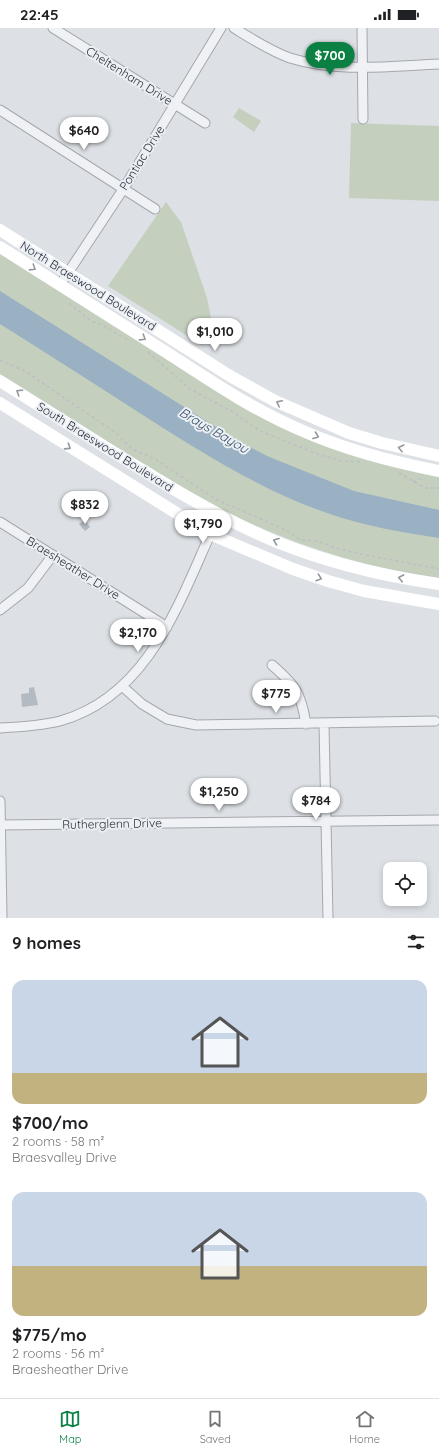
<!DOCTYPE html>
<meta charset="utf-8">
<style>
:root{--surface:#fff;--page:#f6f6f6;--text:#202124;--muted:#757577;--line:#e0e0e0;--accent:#0b8043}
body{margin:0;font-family:Quicksand,sans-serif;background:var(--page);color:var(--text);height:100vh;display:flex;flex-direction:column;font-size:15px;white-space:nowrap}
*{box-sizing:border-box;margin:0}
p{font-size:13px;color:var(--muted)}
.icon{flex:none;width:22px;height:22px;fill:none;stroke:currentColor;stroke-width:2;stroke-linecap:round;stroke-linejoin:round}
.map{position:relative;height:890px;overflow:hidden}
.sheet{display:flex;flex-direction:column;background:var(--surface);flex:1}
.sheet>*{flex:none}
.tools{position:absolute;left:383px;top:834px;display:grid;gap:8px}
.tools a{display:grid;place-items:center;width:44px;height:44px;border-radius:8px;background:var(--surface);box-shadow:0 2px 6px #0003;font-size:20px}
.price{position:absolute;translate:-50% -34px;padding:0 9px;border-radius:14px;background:#fff;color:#222;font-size:13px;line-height:26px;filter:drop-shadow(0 1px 2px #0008)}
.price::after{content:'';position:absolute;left:50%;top:24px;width:12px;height:9px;margin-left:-6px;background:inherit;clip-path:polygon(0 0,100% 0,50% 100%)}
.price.on{background:var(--accent);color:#fff}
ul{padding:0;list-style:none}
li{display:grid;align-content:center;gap:8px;height:212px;padding:0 12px}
li span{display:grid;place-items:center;height:124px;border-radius:12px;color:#555}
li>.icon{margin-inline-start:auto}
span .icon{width:72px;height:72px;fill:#fffc;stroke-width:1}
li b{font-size:17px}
h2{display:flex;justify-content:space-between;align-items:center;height:48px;padding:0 12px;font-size:17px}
.status{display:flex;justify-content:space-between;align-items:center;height:28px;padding:0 20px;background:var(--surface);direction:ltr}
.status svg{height:11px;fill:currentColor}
.menu{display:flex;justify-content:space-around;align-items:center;height:56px;border-top:1px solid var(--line);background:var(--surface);font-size:11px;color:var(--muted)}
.menu a{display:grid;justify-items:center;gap:2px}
.menu .on{color:var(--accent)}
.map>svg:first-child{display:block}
.green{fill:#c4cfbe}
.water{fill:#9ab1c3}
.building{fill:#b4bac2}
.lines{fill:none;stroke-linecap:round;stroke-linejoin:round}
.minor-casing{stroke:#a3a8af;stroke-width:11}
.path{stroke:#bbbfc4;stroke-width:1.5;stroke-dasharray:3 3;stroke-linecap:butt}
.minor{stroke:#eff1f4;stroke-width:9}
.secondary{stroke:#fff;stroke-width:12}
.oneway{stroke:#93989d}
.labels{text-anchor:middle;stroke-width:4;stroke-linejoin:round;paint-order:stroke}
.street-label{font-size:12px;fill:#27303b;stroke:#eceff3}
.water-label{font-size:13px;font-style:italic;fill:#35516b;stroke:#eceff3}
</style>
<div class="status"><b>22:45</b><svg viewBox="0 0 49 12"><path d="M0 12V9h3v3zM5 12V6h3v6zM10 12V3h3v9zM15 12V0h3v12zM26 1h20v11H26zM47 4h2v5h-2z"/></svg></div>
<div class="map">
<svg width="439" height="890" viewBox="0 0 439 890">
<rect width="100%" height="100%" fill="#dde1e5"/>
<!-- green -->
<path class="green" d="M239 80 261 93 254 104 233 89Z
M351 95 439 98V173L349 170Z
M166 174 181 194 207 270 213 300 202 317 108 258Z
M0 223 254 383 439 448V550C375 541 313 523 254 497 208 477 165 450 123 423 82 397 41 371 0 346Z"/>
<!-- water -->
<path class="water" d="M0 263 235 411 267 428 354 463 439 482V510C402 504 363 498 327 485 258 461 196 421 135 382 90 353 45 324 0 296Z"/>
<!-- building -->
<path class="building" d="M85 492 90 499 85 503 79 496Z
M34 659 38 677 22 679 21 666 29 665V660Z"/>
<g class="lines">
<defs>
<path id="minor" d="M53 0 205 95
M234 0C252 11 270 23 290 30 338 45 390 38 439 36
M362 0 363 91
M0 82 155 181
M60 257 124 160 221 0
M0 494 167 599
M0 582 28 560 53 527
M272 637C296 658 301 665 306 696
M122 658 142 676 167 691 196 697 435 693
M324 696 328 890
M0 700C20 699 40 698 60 693 153 667 182 565 219 487
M0 773 2 890
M0 797 439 792"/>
</defs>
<!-- minor casing -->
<use href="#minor" class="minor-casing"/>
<!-- path -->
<path class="path" d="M69 275 91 293 106 299 128 312
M148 324 190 361 233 384 260 403 320 427 342 433 361 434
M0 332 25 343 116 405 132 421 155 431 217 472 286 502 300 512 317 513 339 521 366 527 439 541
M399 445 425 460H439
M413 454 423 450"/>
<!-- minor -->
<use href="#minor" class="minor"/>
<!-- secondary -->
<path class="secondary" d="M0 202 230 348 275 373 349 405 382 415 439 428
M0 219C56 255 113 290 169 326 212 354 255 383 303 403 346 422 393 434 439 443
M0 353C48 383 96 414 144 443 186 469 227 493 272 512 325 534 382 548 439 556
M0 375 210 506 293 541 328 553 364 563 439 576"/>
</g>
<!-- one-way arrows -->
<defs><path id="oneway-chevron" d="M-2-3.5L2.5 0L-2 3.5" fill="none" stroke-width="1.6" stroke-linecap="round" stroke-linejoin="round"/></defs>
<g class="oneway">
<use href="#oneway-chevron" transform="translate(33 240) rotate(32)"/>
<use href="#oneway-chevron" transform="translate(143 310) rotate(32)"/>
<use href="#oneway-chevron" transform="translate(19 364) rotate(-148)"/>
<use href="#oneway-chevron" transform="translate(279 375) rotate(-154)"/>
<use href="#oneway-chevron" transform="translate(316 408) rotate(21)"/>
<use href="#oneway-chevron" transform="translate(68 419) rotate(33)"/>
<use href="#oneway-chevron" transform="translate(401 420) rotate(-166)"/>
<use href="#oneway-chevron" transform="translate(276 513) rotate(-159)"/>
<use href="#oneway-chevron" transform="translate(319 550) rotate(19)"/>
<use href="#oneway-chevron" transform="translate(401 550) rotate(-169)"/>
</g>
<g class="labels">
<!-- street labels -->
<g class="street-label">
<text transform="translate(129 48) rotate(32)" y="4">Cheltenham Drive</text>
<text transform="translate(142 130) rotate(-58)" y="4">Pontiac Drive</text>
<text transform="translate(88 258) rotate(32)" y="4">North Braeswood Boulevard</text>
<text transform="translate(105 419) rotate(32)" y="4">South Braeswood Boulevard</text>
<text transform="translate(73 540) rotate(32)" y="4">Braesheather Drive</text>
<text transform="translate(112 796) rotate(-1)" y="4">Rutherglenn Drive</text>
</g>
<!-- water labels -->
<g class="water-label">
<text transform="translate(214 402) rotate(30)" y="5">Brays Bayou</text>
</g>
</g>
</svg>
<div class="tools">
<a><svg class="icon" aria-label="locate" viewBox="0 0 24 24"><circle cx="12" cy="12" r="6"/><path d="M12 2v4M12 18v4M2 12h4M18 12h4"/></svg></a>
</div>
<b class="price on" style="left:330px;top:48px">$700</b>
<b class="price" style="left:84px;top:123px">$640</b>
<b class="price" style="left:215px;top:324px">$1,010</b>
<b class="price" style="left:85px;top:497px">$832</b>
<b class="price" style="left:203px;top:516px">$1,790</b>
<b class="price" style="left:138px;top:625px">$2,170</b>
<b class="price" style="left:276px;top:686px">$775</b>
<b class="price" style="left:219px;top:784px">$1,250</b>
<b class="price" style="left:316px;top:793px">$784</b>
</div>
<section class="sheet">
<h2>9 homes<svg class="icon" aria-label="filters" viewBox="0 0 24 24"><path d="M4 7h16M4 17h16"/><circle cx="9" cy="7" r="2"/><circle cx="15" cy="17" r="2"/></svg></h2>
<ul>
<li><span style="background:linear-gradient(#c9d6e8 75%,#c2b280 0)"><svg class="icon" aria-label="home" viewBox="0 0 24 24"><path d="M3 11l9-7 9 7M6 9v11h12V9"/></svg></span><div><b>$700/mo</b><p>2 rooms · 58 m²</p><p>Braesvalley Drive</p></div></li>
<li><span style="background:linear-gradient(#c9d6e8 60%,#c2b280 0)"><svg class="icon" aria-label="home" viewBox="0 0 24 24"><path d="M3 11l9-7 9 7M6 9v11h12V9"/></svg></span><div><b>$775/mo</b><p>2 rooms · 56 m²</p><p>Braesheather Drive</p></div></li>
</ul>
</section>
<nav class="menu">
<a class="on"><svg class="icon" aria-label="map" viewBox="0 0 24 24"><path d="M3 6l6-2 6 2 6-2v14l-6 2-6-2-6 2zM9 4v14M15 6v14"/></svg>Map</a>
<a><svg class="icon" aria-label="saved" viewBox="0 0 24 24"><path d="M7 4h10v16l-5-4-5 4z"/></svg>Saved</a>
<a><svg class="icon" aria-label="home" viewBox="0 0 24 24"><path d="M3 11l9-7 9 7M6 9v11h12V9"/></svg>Home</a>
</nav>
